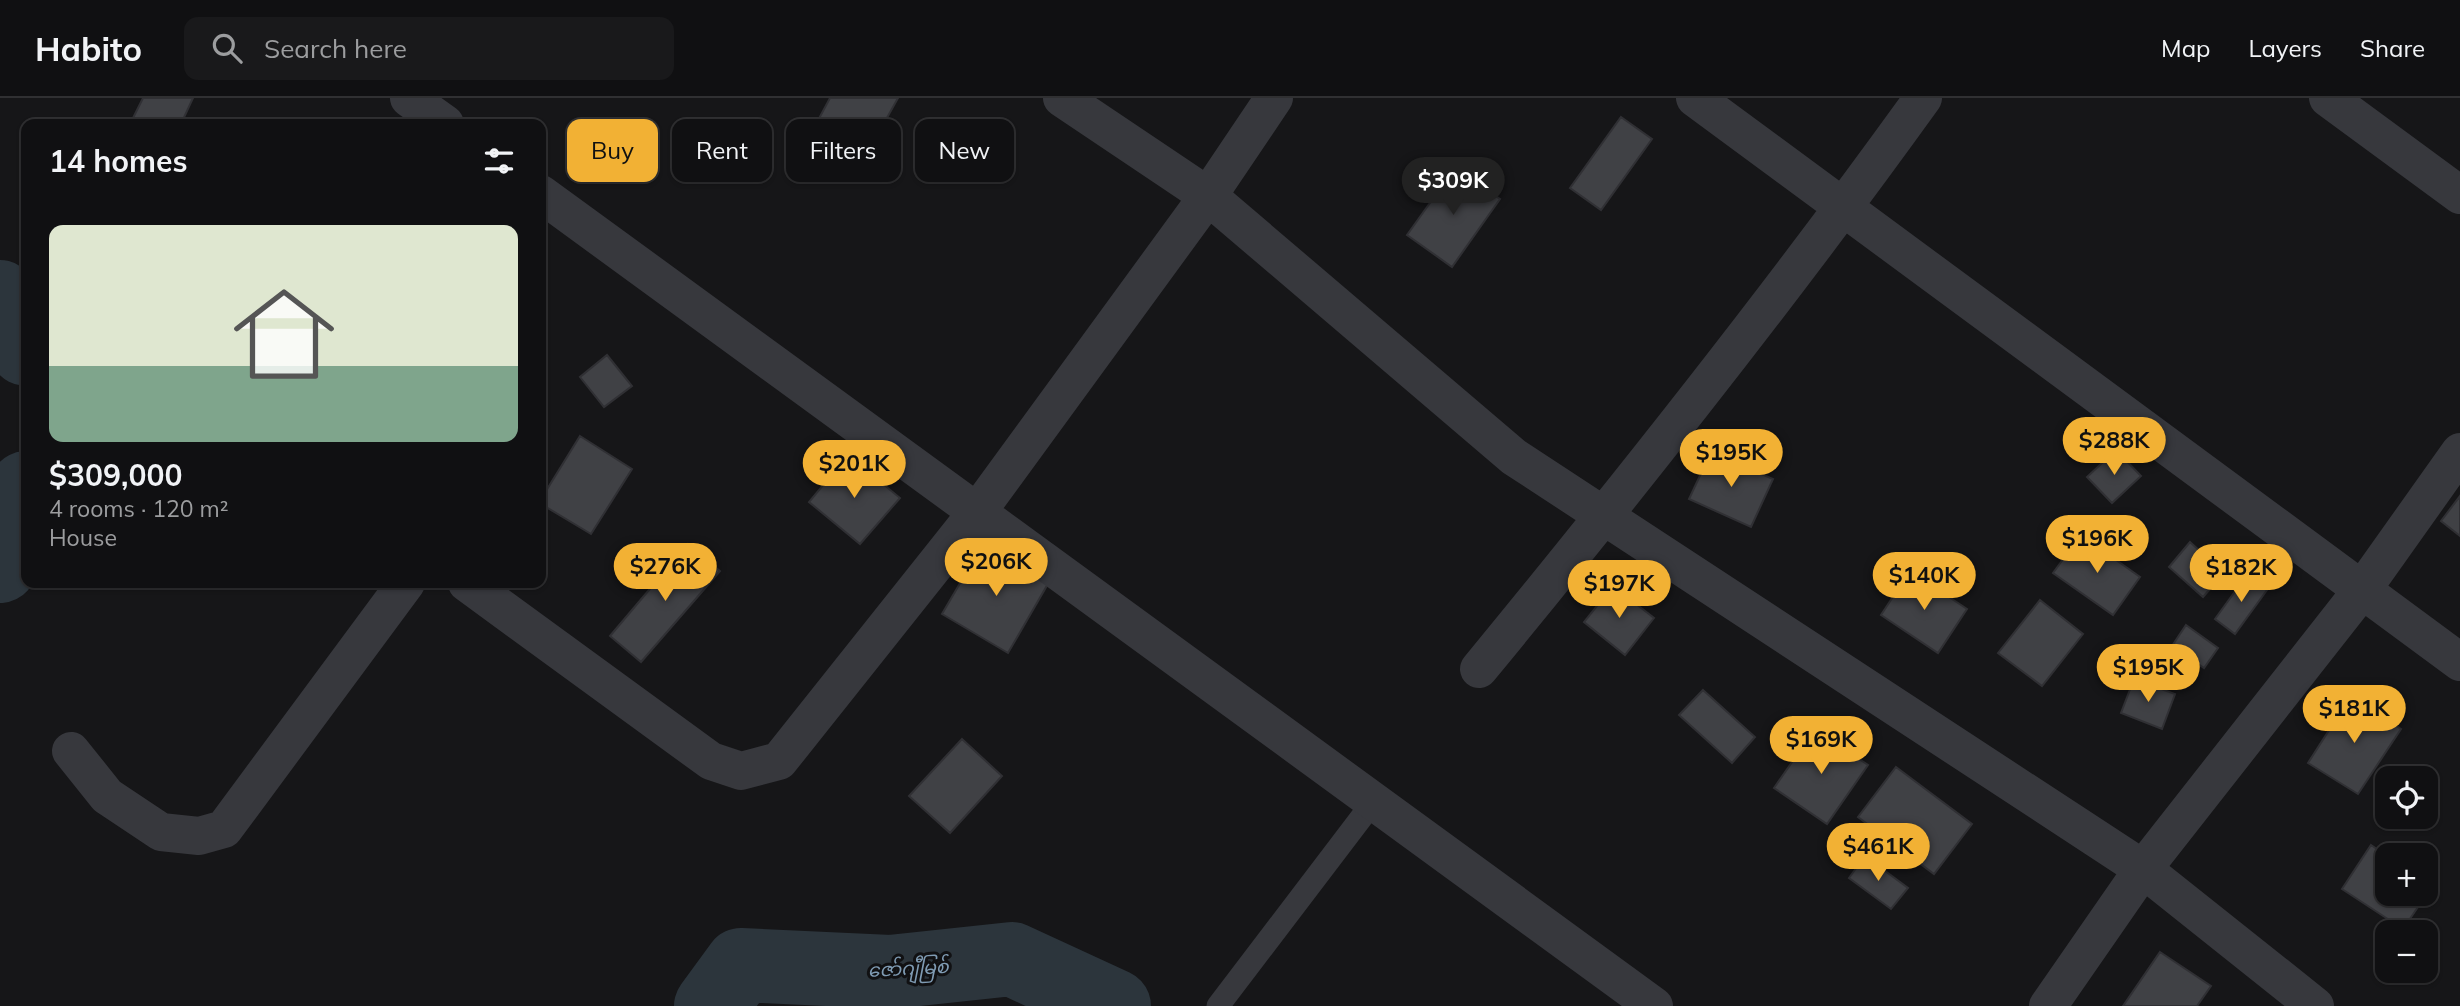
<!DOCTYPE html>
<meta charset="utf-8">
<style>
:root{--surface:#101012;--page:#19191b;--text:#f1f3f6;--muted:#9c9d9f;--line:#303032;--accent:#f2b134}
body{margin:0;font-family:Mulish,"Noto Sans Myanmar",sans-serif;background:var(--page);color:var(--text);height:100vh;display:flex;flex-direction:column;font-size:26px;white-space:nowrap}
*{box-sizing:border-box;margin:0}
p{font-size:23px;color:var(--muted)}
.icon{flex:none;width:38px;height:38px;fill:none;stroke:currentColor;stroke-width:2;stroke-linecap:round;stroke-linejoin:round}
.map{position:relative;flex:1;overflow:hidden}
.drawer{position:absolute;left:21px;top:21px;width:525px;height:469px;display:flex;flex-direction:column;background:var(--surface);border-radius:14px;box-shadow:0 2px 5px #0004,0 0 0 2px var(--line)}
.drawer>*{flex:none}
.guide{position:absolute;left:567px;top:21px;width:665px;height:63px;display:flex;gap:14px}
.buttons{position:absolute;left:2375px;top:668px;display:grid;gap:14px}
.buttons a{display:grid;place-items:center;width:63px;height:63px;border-radius:14px;background:var(--surface);box-shadow:0 2px 5px #0004,0 0 0 2px var(--line);font-size:35px}
.price{position:absolute;translate:-50% -60px;padding:0 16px;border-radius:24px;background:var(--accent);color:#111;font-size:23px;line-height:46px;filter:drop-shadow(0 2px 4px #0008)}
.price::after{content:'';position:absolute;left:50%;top:42px;width:21px;height:16px;margin-left:-10px;background:inherit;clip-path:polygon(0 0,100% 0,50% 100%)}
.price.current{background:#222;color:#fff}
ul{padding:0;list-style:none}
li{display:grid;align-content:center;gap:14px;height:371px;padding:0 28px}
li span{display:grid;place-items:center;height:217px;border-radius:14px;color:#555}
li>.icon{margin-inline-start:auto}
span .icon{width:126px;height:126px;fill:#fffc;stroke-width:1}
li b{font-size:30px}
h2{display:flex;justify-content:space-between;align-items:center;height:84px;padding:0 28px;font-size:30px}
.tag{padding:0 24px;border-radius:14px;background:var(--surface);box-shadow:0 2px 5px #0004,0 0 0 2px var(--line);font-size:24px;line-height:63px}
.tag.current{background:var(--accent);color:#111}
header{display:flex;align-items:center;gap:42px;box-sizing:border-box;height:98px;padding:0 35px;background:var(--surface);border-bottom:2px solid var(--line)}
header strong{font-size:33px}
nav{display:flex;gap:38px;margin-inline-start:auto;font-size:24px}
.search{width:490px;height:63px;background:var(--page);display:flex;align-items:center;gap:18px;box-sizing:border-box;padding:0 24px;border-radius:14px;color:var(--muted);font-size:26px}
.map>svg:first-child{display:block}
.lines{fill:none;stroke-linecap:round;stroke-linejoin:round}
.river{stroke:#2c353c;stroke-width:74}
.building{fill:#404145;stroke:#303034;stroke-width:2}
.lane{stroke:#37383d;stroke-width:23}
.street{stroke:#37383d;stroke-width:38}
.labels{text-anchor:middle;stroke-width:6;stroke-linejoin:round;paint-order:stroke}
.water-label{font-size:19px;font-style:italic;fill:#7f9bb3;stroke:#111113}
</style>
<header>
<strong>Habito</strong>
<div class="search"><svg class="icon" aria-label="search" viewBox="0 0 24 24"><circle cx="10" cy="10" r="6"/><path d="M15 15l6 6"/></svg>Search here</div>
<nav><a>Map</a><a>Layers</a><a>Share</a></nav>
</header>
<div class="map">
<svg width="2460" height="908" viewBox="0 0 2460 908">
<rect width="100%" height="100%" fill="#161618"/>
<g class="lines">
<!-- river -->
<path class="river" d="M0 199 20 232 26 251
M0 468 26 390
M711 908 741 867 890 874 1012 861 1114 908"/>
</g>
<!-- building -->
<path class="building" d="M143 0H193L181 26H130Z
M830 0H898L868 54 816 26Z
M1621 19 1652 41 1601 112 1570 90Z
M1455 70 1500 101 1452 169 1407 137Z
M607 257 632 288 604 309 580 279Z
M580 338 632 371 591 436 541 406V401Z
M2116 352 2141 378 2112 405 2087 379Z
M1711 354 1773 381 1751 429 1689 401Z
M848 357 900 400 860 446 809 404Z
M2460 398V438L2441 423Z
M2081 437 2140 479 2113 517 2053 475Z
M2190 444 2224 475 2203 499 2169 469Z
M688 446 720 473 641 564 610 538Z
M983 446 1049 484 1008 555 942 516Z
M1910 473 1967 511 1938 555 1881 517Z
M2247 477 2267 492 2235 536 2215 521Z
M1613 488 1654 520 1625 557 1584 524Z
M2040 502 2083 536 2042 588 1998 555Z
M2186 527 2218 550 2204 570 2172 548Z
M2134 581 2175 596 2162 631 2121 615Z
M1703 592 1755 639 1732 665 1679 617Z
M2351 598 2401 631 2358 696 2308 665Z
M1815 631 1868 667 1827 726 1774 690Z
M962 641 1002 678 950 735 909 698Z
M1896 669 1972 726 1934 776 1858 719Z
M2371 747 2387 758V796H2426V782L2433 787 2403 831 2342 791Z
M1865 758 1908 790 1891 811 1849 780Z
M2160 854 2211 888 2197 908H2123Z"/>
<g class="lines">
<!-- lane -->
<path class="lane" d="M1218 908 1374 703"/>
<!-- street -->
<path class="street" d="M409 0 445 26
M1062 0 1208 98 1514 359 2143 771 2315 908
M1695 0 2460 564
M2328 0 2460 97
M541 96 1654 908
M467 485 711 663 741 673 779 663 978 413 1208 98 1274 0
M1479 571C1632 385 1782 196 1923 0
M71 653 107 698 161 734 199 738 224 731 406 485
M2048 908 2143 771 2362 492 2460 354"/>
</g>
<g class="labels">
<!-- water labels -->
<g class="water-label">
<text transform="translate(908 870) rotate(-3)" y="7">ဇော်ဂျီမြစ်</text>
</g>
</g>
</svg>
<div class="buttons">
<a><svg class="icon" aria-label="locate" viewBox="0 0 24 24"><circle cx="12" cy="12" r="6"/><path d="M12 2v4M12 18v4M2 12h4M18 12h4"/></svg></a>
<a>+</a>
<a>−</a>
</div>
<b class="price current" style="left:1453px;top:119px">$309K</b>
<b class="price" style="left:2114px;top:379px">$288K</b>
<b class="price" style="left:1731px;top:391px">$195K</b>
<b class="price" style="left:854px;top:402px">$201K</b>
<b class="price" style="left:2097px;top:477px">$196K</b>
<b class="price" style="left:996px;top:500px">$206K</b>
<b class="price" style="left:665px;top:505px">$276K</b>
<b class="price" style="left:2241px;top:506px">$182K</b>
<b class="price" style="left:1924px;top:514px">$140K</b>
<b class="price" style="left:1619px;top:522px">$197K</b>
<b class="price" style="left:2148px;top:606px">$195K</b>
<b class="price" style="left:2354px;top:647px">$181K</b>
<b class="price" style="left:1821px;top:678px">$169K</b>
<b class="price" style="left:1878px;top:785px">$461K</b>
<div class="guide">
<a class="tag current">Buy</a>
<a class="tag">Rent</a>
<a class="tag">Filters</a>
<a class="tag">New</a>
</div>
<section class="drawer">
<h2>14 homes<svg class="icon" aria-label="filters" viewBox="0 0 24 24"><path d="M4 7h16M4 17h16"/><circle cx="9" cy="7" r="2"/><circle cx="15" cy="17" r="2"/></svg></h2>
<ul>
<li><span style="background:linear-gradient(#dfe7d0 65%,#7fa58c 0)"><svg class="icon" aria-label="home" viewBox="0 0 24 24"><path d="M3 11l9-7 9 7M6 9v11h12V9"/></svg></span><div><b>$309,000</b><p>4 rooms · 120 m²</p><p>House</p></div></li>
</ul>
</section>
</div>
